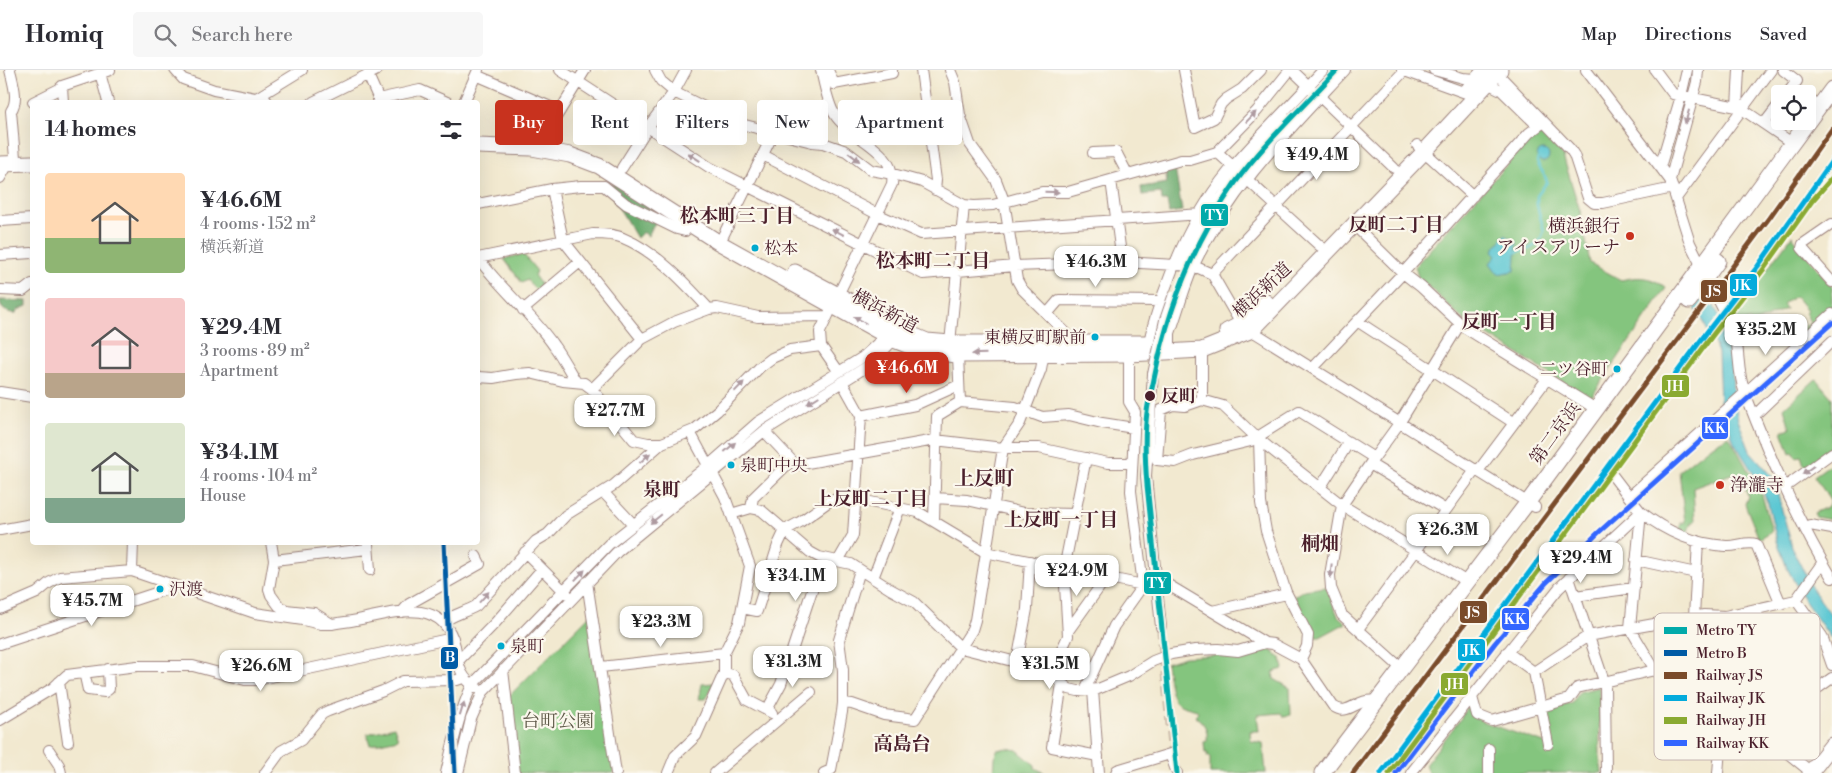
<!DOCTYPE html>
<meta charset="utf-8">
<style>
:root{--surface:#fff;--page:#f7f7f7;--text:#2b2b33;--muted:#7c7c81;--line:#e1e1e2;--accent:#c8321e}
body{margin:0;font-family:"Libre Bodoni","Noto Serif JP",serif;background:var(--page);color:var(--text);height:100vh;display:flex;flex-direction:column;font-size:19px;white-space:nowrap}
*{box-sizing:border-box;margin:0}
p{font-size:16px;color:var(--muted)}
.icon{flex:none;width:28px;height:28px;fill:none;stroke:currentColor;stroke-width:2;stroke-linecap:round;stroke-linejoin:round}
.map{position:relative;flex:1;overflow:hidden}
.sheet{position:absolute;left:30px;top:30px;width:450px;height:445px;display:flex;flex-direction:column;background:var(--surface);border-radius:5px;box-shadow:0 5px 20px #0002}
.sheet>*{flex:none}
.hud{position:absolute;left:495px;top:30px;width:475px;height:45px;display:flex;gap:10px}
.fabs{position:absolute;left:1771px;top:15px;display:grid;gap:10px}
.fabs a{display:grid;place-items:center;width:45px;height:45px;border-radius:5px;background:var(--surface);box-shadow:0 5px 20px #0002;font-size:25px}
.price{position:absolute;translate:-50% -42px;padding:0 11px;border-radius:10px;background:#fff;color:#222;font-size:16px;line-height:32px;filter:drop-shadow(0 1px 2px #0008)}
.price::after{content:'';position:absolute;left:50%;top:30px;width:15px;height:11px;margin-left:-8px;background:inherit;clip-path:polygon(0 0,100% 0,50% 100%)}
.price.selected{background:var(--accent);color:#fff}
ul{padding:0;list-style:none}
li{display:flex;align-items:center;gap:15px;height:125px;padding:0 15px}
li span{display:grid;place-items:center;flex:none;width:140px;height:100px;border-radius:5px;color:#555}
li>.icon{margin-inline-start:auto}
span .icon{width:60px;height:60px;fill:#fffc;stroke-width:1}
li b{font-size:21px}
h2{display:flex;justify-content:space-between;align-items:center;height:60px;padding:0 15px;font-size:21px}
.pill{padding:0 18px;border-radius:5px;background:var(--surface);box-shadow:0 5px 20px #0002;font-size:18px;line-height:45px}
.pill.selected{background:var(--accent);color:#fff}
header{display:flex;align-items:center;gap:30px;box-sizing:border-box;height:70px;padding:0 25px;background:var(--surface);border-bottom:1px solid var(--line)}
header strong{font-size:24px}
nav{display:flex;gap:28px;margin-inline-start:auto;font-size:18px}
.search{width:350px;height:45px;background:var(--page);display:flex;align-items:center;gap:12px;box-sizing:border-box;padding:0 18px;border-radius:5px;color:var(--muted);font-size:19px}
.map>svg:first-child{display:block}
.green{fill:#84c57e;stroke:#677254}
.forest{fill:#6baa6d;stroke:#5a644c}
.water{fill:#5bc7d3;stroke:#52737f}
.lines{fill:none;stroke-linecap:round;stroke-linejoin:round}
.stream{stroke:#5bc7d3;stroke-width:2.5}
.minor-tunnel{stroke:#d0c1af;stroke-width:10;stroke-dasharray:10 5;stroke-linecap:butt}
.minor-casing{stroke:#9e847e;stroke-width:12}
.highway-casing{stroke:#9e847e;stroke-width:17}
.minor{stroke:#fff;stroke-width:10}
.highway{stroke:#fff;stroke-width:15}
.minor-bridge-casing{stroke:#9e847e;stroke-width:12;stroke-linecap:butt}
.minor-bridge{stroke:#fff;stroke-width:10}
.rail-1-casing{stroke:#fbf7ec;stroke-width:9}
.rail-2-casing{stroke:#fbf7ec;stroke-width:9}
.rail-3-casing{stroke:#fbf7ec;stroke-width:9}
.rail-4-casing{stroke:#fbf7ec;stroke-width:9}
.rail-1{stroke:#7a4b2a;stroke-width:5}
.rail-2{stroke:#04abdc;stroke-width:5}
.rail-3{stroke:#8aaa31;stroke-width:5}
.rail-4{stroke:#36f;stroke-width:5}
.metro-1-casing{stroke:#fbf7ec;stroke-width:9}
.metro-2-casing{stroke:#fbf7ec;stroke-width:9}
.metro-1{stroke:#01aaaa;stroke-width:5}
.metro-2{stroke:#005ba5;stroke-width:5}
.oneway{fill:#ae9aa0}
.poi-dot{fill:#c8321e;stroke:#fbf7ec;stroke-width:2}
.bus-dot{fill:#00a9ce;stroke:#fbf7ec;stroke-width:2}
.stop-dot{fill:#4a1f2b;stroke:#fbf7ec;stroke-width:2}
.labels{text-anchor:middle;stroke-width:4.5;stroke-linejoin:round;paint-order:stroke}
.bus-label{font-size:17px;fill:#4a1f2b;stroke:#fbf7ec;text-anchor:start}
.poi-label{font-size:18px;fill:#4a1f2b;stroke:#fbf7ec;text-anchor:end}
.street-label{font-size:18px;fill:#4a1f2b;stroke:#fbf7ec}
.stop-label{font-size:18px;font-weight:bold;fill:#4a1f2b;stroke:#fbf7ec;text-anchor:start}
.park-label{font-size:18px;fill:#5e5948;stroke:#fbf7ec}
.neighbourhood-label{font-size:19px;font-weight:bold;fill:#4a1f2b;stroke:#fbf7ec}
.quarter-label{font-size:20px;font-weight:bold;fill:#4a1f2b;stroke:#fbf7ec}
.key{fill:#fbf7ec;stroke:#c6b6b2;stroke-width:1}
.key-label{font-size:14px;fill:#4a1f2b}
.line-badge{stroke:#fbf7ec;stroke-width:2}
.badge-label{font-size:14px;text-anchor:middle;font-weight:bold;fill:#fff}
</style>
<header>
<strong>Homiq</strong>
<div class="search"><svg class="icon" aria-label="search" viewBox="0 0 24 24"><circle cx="10" cy="10" r="6"/><path d="M15 15l6 6"/></svg>Search here</div>
<nav><a>Map</a><a>Directions</a><a>Saved</a></nav>
</header>
<div class="map">
<svg width="1832" height="703" viewBox="0 0 1832 703">
<rect width="100%" height="100%" fill="#fbf7ec"/>
<filter id="ink" filterUnits="userSpaceOnUse"><feTurbulence type="fractalNoise" baseFrequency=".02" numOctaves="2"/><feDisplacementMap in="SourceGraphic" scale="10" xChannelSelector="R" yChannelSelector="G"/><feConvolveMatrix kernelMatrix="1 2 1 2 8 2 1 2 1" color-interpolation-filters="sRGB"/></filter>
<filter id="wash" filterUnits="userSpaceOnUse"><feTurbulence type="fractalNoise" baseFrequency=".0096" numOctaves="4" result="noise"/><feDisplacementMap in="SourceGraphic" scale="20" xChannelSelector="R" yChannelSelector="G"/><feGaussianBlur stdDeviation="1.12" result="paint"/><feColorMatrix in="noise" values="0 0 0 0 0 0 0 0 0 0 0 0 0 0 0 0 0 1.4 0 .05"/><feComposite in="paint" operator="in"/></filter>
<g filter="url(#wash)">
<rect width="100%" height="100%" fill="#f2e9d0"/>
<!-- green -->
<path class="green" d="M1543 65 1555 74 1563 86 1581 144 1590 193 1621 210C1638 206 1652 206 1666 218L1590 329 1464 250 1418 207 1415 196 1532 67Z
M1792 166 1832 217V238L1799 268 1797 264 1810 252 1805 242 1807 240 1795 226 1783 234 1786 239 1752 254 1750 250 1738 255 1733 245Z
M523 184 537 201 534 205 541 215 536 220 527 210 522 213 504 189Z
M896 289 906 292 907 295 891 300 885 295Z
M1816 309 1832 328V375L1805 398 1801 386 1796 387 1793 382 1790 383 1782 361 1790 358 1784 338Z
M1729 366 1762 425 1772 461 1759 469 1745 434 1748 426 1743 411H1737L1734 403 1693 418 1695 451 1691 453 1687 464 1680 462 1681 453 1685 452 1679 401 1709 377Z
M1832 393V450L1816 447 1814 443 1827 437 1831 431 1814 406Z
M1326 517 1338 546 1346 553 1320 567H1312V562L1294 526 1304 520Z
M591 544 614 703H517L507 628Z
M1262 579H1269L1281 588 1283 599 1273 602 1274 609 1290 618 1291 645 1283 646 1281 643 1257 645 1259 661H1250L1251 671 1263 673 1266 703H1210V686H1207L1208 683H1205L1204 672 1207 671C1208 659 1205 654 1195 646L1198 643 1197 640C1191 638 1182 637 1177 633 1169 626 1168 603 1166 593L1185 587 1218 585 1238 587Z
M714 613 706 629H699L702 614Z
M1599 617 1600 689 1602 703H1428L1425 695 1461 648 1468 634 1481 651 1550 675 1544 641 1573 633 1579 622Z
M394 657 398 669 370 675 367 664Z
M1007 678 1017 680 1035 695V698L1045 703H993L994 687 997 680Z"/>
<!-- forest -->
<path class="forest" d="M1175 98 1182 141 1169 143 1167 131H1162L1161 123 1142 125 1141 117 1167 113 1165 100Z
M616 114 670 146 668 152 658 147 648 166 643 162 637 168 614 130 608 115Z
M0 230 27 231V236L18 240 15 244C5 241 0 240 0 230Z"/>
<!-- water -->
<path class="water" d="M1537 86a6 6 0 1 1 12 0a6 6 0 1 1-12 0Z
M1505 165 1517 172 1515 201 1498 204 1490 193 1496 186 1493 180Z
M1706 222 1725 256 1731 276 1733 323 1738 350 1750 381 1773 407 1793 480 1813 520 1832 546V570L1804 530 1787 498 1777 471 1768 434 1761 416 1734 372 1720 331 1718 283 1714 272 1695 238Z"/>
<g class="lines">
<!-- stream -->
<path class="stream" d="M1516 182 1529 179 1539 173 1544 161 1537 135V126L1547 112C1545 103 1540 100 1537 92L1538 88"/>
</g>
</g>
<g filter="url(#ink)">
<g class="lines">
<!-- minor-tunnel -->
<path class="minor-tunnel" d="M1161 557 1174 692"/>
<defs>
<path id="minor" d="M10 0C13 13 19 30 11 41L15 88
M175 0 183 9 214 20 266 30 267 32
M560 0 709 97 923 204 1015 196 1122 192 1194 196 1212 204 1241 254 1535 437
M655 0 661 11 674 22 704 37 721 49 812 72 823 73 846 81 871 100 893 104 922 112 964 135 974 136 993 135 1042 122H1068L1181 90H1190L1217 82 1257 41 1290 0
M821 0C824 13 828 35 835 45 851 69 897 80 892 114L820 262 821 276 839 302
M828 0 834 14 892 3V0
M921 0 936 110 935 120
M950 0 955 12 960 45 970 74 996 110 1004 131 1017 210 1022 219 1076 273
M1184 0 1195 57 1214 48 1221 34 1226 29 1242 19 1261 0
M1292 0 1394 98
M1402 0 1466 23
M1434 0 1463 8 1476 9
M1586 0 1670 110 1690 173 1735 263C1740 284 1737 302 1745 323L1832 244
M1655 0 1673 24 1737 37
M1739 0 1737 37 1742 39 1792 73
M1783 0 1797 11 1787 24
M100 3 108 32
M1497 3 1570 79 1574 85 1588 128 1594 133H1603L1673 118
M368 5 380 32
M476 5 560 41
M1487 13 1501 20 1538 56
M62 16 63 32
M258 27 302 0
M378 29 420 20 447 32
M33 32 59 19 62 16 110 0
M313 32 377 0
M464 32 478 0
M1764 54 1780 33
M544 73 547 62 585 0
M1417 75 1473 126
M1217 82 1320 176
M1093 83 1116 82 1128 105
M763 85 877 144 921 164 1201 144
M1660 97 1681 26 1687 0
M622 98 648 57 674 22 686 0
M0 108 8 94
M1111 110 1122 192
M1670 110 1697 12 1698 0
M552 119 563 170 642 269
M1677 127 1771 0
M478 134 552 119 581 116H604L626 134 677 159 685 161 690 154
M0 151 32 149
M1832 154 1803 174 1802 178 1832 212
M1354 155 1403 203 1421 217 1465 258 1596 339
M723 166 774 62
M0 185 32 183
M478 188 593 164C603 164 614 164 623 168 657 182 685 213 709 239
M478 188C501 219 532 244 554 276 562 287 569 300 576 312
M1184 195C1207 139 1246 93 1286 49
M958 201 964 135
M1212 204 1405 0
M0 220 23 221 32 214
M523 240 580 192
M1047 244 1059 230 1161 231
M1357 251 1514 353
M950 273 957 201
M1149 273C1152 255 1158 239 1164 222 1179 179 1200 136 1229 101 1259 66 1292 34 1323 0
M1170 273V263C1178 241 1184 217 1194 195 1230 118 1288 61 1345 0
M1202 280V330L1223 336 1257 368 1342 435 1467 512
M958 285 960 332 1015 337 1042 347 1069 345 1102 353 1134 358
M1313 298 1403 203 1529 63 1544 52
M1153 304 1146 406 1161 557
M478 307 493 308 516 304 530 303 563 311 584 313 592 319 634 370 648 373H662
M592 319 642 269 674 252 709 239 717 238 758 247 827 246
M0 322 32 327
M1202 330 1185 336 1173 335 1161 340 1157 390 1175 392 1193 385 1251 371 1299 341 1374 388 1400 352 1460 254
M861 346 915 335 959 315
M1754 346 1832 271
M764 361 796 395 935 370 1003 378H1039L1108 393H1132
M1259 369 1261 433 1266 461 1286 522 1308 565 1307 576 1301 589
M1374 388 1342 435 1330 505 1331 518 1342 545 1401 598
M1478 401 1547 309
M1613 406 1629 427 1745 323C1769 386 1797 449 1832 508
M1785 417 1832 383
M1320 418 1349 372
M603 422 634 455
M1629 427 1641 442 1630 558 1655 600 1668 615 1725 620 1759 660 1811 702
M935 428 967 430 1024 443 1076 444
M751 438 753 428 791 391
M1446 440 1476 399
M731 444 751 438 761 440 810 482 819 487 851 494 890 519 914 532 961 578 1036 597 1051 604 1069 619 1078 621 1098 619 1129 606 1153 591 1171 584 1195 580 1218 579 1238 581 1265 573 1273 574 1301 589 1333 636C1349 648 1356 627 1376 631
M934 451 937 346 960 332
M1804 457 1810 455 1832 459
M0 460 32 454
M133 472 132 501 255 543 303 550 321 554H332C343 552 355 551 366 548 402 540 444 530 455 576 459 596 459 607 477 618
M271 472 274 490 269 519 271 525 279 536 286 540 314 543 330 553
M368 474 370 500
M525 482 567 524
M274 490 367 479
M1636 490 1696 503
M838 491 853 465 861 346 842 312
M873 508 900 438
M1569 508 1605 614 1606 703
M587 512 616 703
M1165 513 1265 573
M1575 526 1634 518
M1796 530 1822 566 1832 595
M742 538 757 541 778 475 785 460 800 452 831 430 856 429 918 442 985 482 1143 515
M0 539 37 523 49 513 60 507 132 501
M1755 540 1779 588 1807 624
M1212 541 1287 524
M402 542 409 534 480 494 476 486
M1694 547 1698 471
M443 552C453 545 465 542 476 536L536 471 548 464 566 445 614 415 662 373 694 360 717 341 760 297 772 288 790 280 821 276
M1358 559 1446 440 1370 394
M1068 561 1106 508
M0 574 177 516
M1507 582 1534 602
M458 591 496 552 542 499
M1017 592 1027 539 1030 491
M601 597 724 583
M503 600 515 703
M84 602 88 620 105 622 109 619 108 599
M724 603 733 605 747 630 772 643
M1051 604 1068 566 1064 499 1086 388
M59 612 68 672
M1062 614 1052 677 1098 686
M1085 620 1114 556 1143 515 1131 421 1135 342 1129 332V284
M1093 620 1099 703
M1472 627 1477 645 1492 651 1569 629 1577 618 1655 600
M843 633V600L839 570 860 500
M767 640 781 614 814 514 826 495 827 489
M0 650 53 618 67 605 137 596H193L245 610H257L453 568
M1759 660 1832 608
M1548 674 1534 602 1588 566 1704 545 1725 546 1796 530 1823 492
M49 680 59 695 61 703
M265 703 281 681 301 670 322 644 328 641 383 621 403 611 457 610 463 608
M446 703C453 673 459 643 472 615L609 474 709 395 758 352 863 287 890 262
M458 703 471 649 483 622 617 482 764 361 871 294 897 266
M668 703 675 686 696 666 724 603V583L739 553 750 496 725 427 690 362
M715 703 811 622
M824 703 831 700 842 642 843 633 852 634 884 645 915 649 972 560 975 550 1003 378 1020 353 1041 299 1044 283
M1116 703 1117 700 1170 684 1177 703
M1411 703 1559 518 1641 442C1665 461 1694 474 1726 476 1736 477 1746 471 1756 474L1781 534
M1489 703V679
M1718 703 1725 619 1729 545"/>
<path id="highway" d="M1468 20 1485 0
M478 76 532 78 570 85 599 96 718 172 894 270 925 282 958 285 1129 284 1202 280 1252 260 1262 250 1424 82 1500 0
M0 94 32 93
M795 202 915 266 927 271 950 273H1163
M1689 231 1718 191
M1227 261 1241 254 1266 232
M1322 703 1528 432 1832 19
M1810 703 1832 675"/>
</defs>
<!-- minor casing -->
<use href="#minor" class="minor-casing"/>
<!-- highway casing -->
<use href="#highway" class="highway-casing"/>
<!-- minor -->
<use href="#minor" class="minor"/>
<!-- highway -->
<use href="#highway" class="highway"/>
<defs>
<path id="minor-bridge" d="M1153 304 1165 250 1173 227
M1143 515 1165 513"/>
</defs>
<!-- minor-bridge casing -->
<use href="#minor-bridge" class="minor-bridge-casing"/>
<!-- minor-bridge -->
<use href="#minor-bridge" class="minor-bridge"/>
<defs>
<path id="rail-1" d="M1353 703 1769 148 1832 59"/>
<path id="rail-2" d="M1381 703 1707 262 1758 196 1832 91"/>
<path id="rail-3" d="M1389 703 1712 266 1763 200 1812 131 1832 108"/>
<path id="rail-4" d="M1396 703 1495 573 1546 513 1598 463 1832 253"/>
</defs>
<!-- rail-1 casing -->
<use href="#rail-1" class="rail-1-casing"/>
<!-- rail-2 casing -->
<use href="#rail-2" class="rail-2-casing"/>
<!-- rail-3 casing -->
<use href="#rail-3" class="rail-3-casing"/>
<!-- rail-4 casing -->
<use href="#rail-4" class="rail-4-casing"/>
<!-- rail-1 -->
<use href="#rail-1" class="rail-1"/>
<!-- rail-2 -->
<use href="#rail-2" class="rail-2"/>
<!-- rail-3 -->
<use href="#rail-3" class="rail-3"/>
<!-- rail-4 -->
<use href="#rail-4" class="rail-4"/>
<defs>
<path id="metro-1" d="M1177 703 1147 415C1145 391 1144 366 1147 342 1148 331 1152 320 1154 309 1168 239 1194 172 1235 113 1265 72 1303 37 1337 0"/>
<path id="metro-2" d="M444 472 455 703"/>
</defs>
<!-- metro-1 casing -->
<use href="#metro-1" class="metro-1-casing"/>
<!-- metro-2 casing -->
<use href="#metro-2" class="metro-2-casing"/>
<!-- metro-1 -->
<use href="#metro-1" class="metro-1"/>
<!-- metro-2 -->
<use href="#metro-2" class="metro-2"/>
</g>
<!-- one-way arrows -->
<defs><path id="oneway-solid" d="M-6-.8H1V-3.2L6.5 0L1 3.2V.8H-6Z" transform="scale(1.25)"/></defs>
<g class="oneway">
<use href="#oneway-solid" transform="translate(1251 47) rotate(-46)"/>
<use href="#oneway-solid" transform="translate(1687 47) rotate(106)"/>
<use href="#oneway-solid" transform="translate(694 87) rotate(-147)"/>
<use href="#oneway-solid" transform="translate(854 87) rotate(38)"/>
<use href="#oneway-solid" transform="translate(1052 122) rotate(1)"/>
<use href="#oneway-solid" transform="translate(838 162) rotate(-153)"/>
<use href="#oneway-solid" transform="translate(860 250) rotate(-150)"/>
<use href="#oneway-solid" transform="translate(979 284) rotate(179)"/>
<use href="#oneway-solid" transform="translate(739 317) rotate(-46)"/>
<use href="#oneway-solid" transform="translate(813 330) rotate(148)"/>
<use href="#oneway-solid" transform="translate(730 377) rotate(-41)"/>
<use href="#oneway-solid" transform="translate(645 388) rotate(-42)"/>
<use href="#oneway-solid" transform="translate(1808 400) rotate(144)"/>
<use href="#oneway-solid" transform="translate(656 449) rotate(141)"/>
<use href="#oneway-solid" transform="translate(1331 501) rotate(95)"/>
<use href="#oneway-solid" transform="translate(580 505) rotate(-46)"/>
<use href="#oneway-solid" transform="translate(484 527) rotate(-48)"/>
<use href="#oneway-solid" transform="translate(462 639) rotate(-73)"/>
</g>
</g>
<!-- markers -->
<g class="poi-dot">
<circle cx="1630" cy="166" r="5"/>
<circle cx="1720" cy="415" r="5"/>
</g>
<g class="bus-dot">
<circle cx="755" cy="178" r="4.5"/>
<circle cx="1095" cy="267" r="4.5"/>
<circle cx="1617" cy="299" r="4.5"/>
<circle cx="731" cy="395" r="4.5"/>
<circle cx="160" cy="519" r="4.5"/>
<circle cx="501" cy="576" r="4.5"/>
</g>
<circle class="stop-dot" cx="1150" cy="326" r="6"/>
<g class="labels">
<!-- bus labels -->
<g class="bus-label">
<text x="764" y="184">松本</text>
<text x="1086" y="273" text-anchor="end">東横反町駅前</text>
<text x="1608" y="305" text-anchor="end">二ツ谷町</text>
<text x="740" y="401">泉町中央</text>
<text x="169" y="525">沢渡</text>
<text x="510" y="582">泉町</text>
</g>
<!-- poi labels -->
<g class="poi-label">
<text x="1620" y="162">横浜銀行<tspan x="1620" dy="21">アイスアリーナ</tspan></text>
<text x="1730" y="421" text-anchor="start">浄瀧寺</text>
</g>
<!-- street labels -->
<g class="street-label">
<text transform="translate(1262 220) rotate(-43)" y="6">横浜新道</text>
<text transform="translate(885 241) rotate(28)" y="6">横浜新道</text>
<text transform="translate(1555 363) rotate(-54)" y="6">第二京浜</text>
</g>
<!-- stop labels -->
<g class="stop-label">
<text x="1161" y="332">反町</text>
</g>
<!-- park labels -->
<g class="park-label">
<text x="558" y="657">台町公園</text>
</g>
<!-- neighbourhood labels -->
<g class="neighbourhood-label">
<text x="737" y="152">松本町三丁目</text>
<text x="1396" y="161">反町二丁目</text>
<text x="933" y="197">松本町二丁目</text>
<text x="1509" y="258">反町一丁目</text>
<text x="662" y="426">泉町</text>
<text x="871" y="435">上反町二丁目</text>
<text x="1061" y="456">上反町一丁目</text>
<text x="1320" y="480">桐畑</text>
<text x="902" y="680">高島台</text>
</g>
<!-- quarter labels -->
<g class="quarter-label">
<text x="984" y="415">上反町</text>
</g>
</g>
<!-- legend -->
<rect x="1654" y="543" width="166" height="147" rx="8" class="key"/>
<rect x="1664" y="557" width="23" height="7" fill="#01aaaa"/>
<rect x="1664" y="580" width="23" height="6" fill="#005ba5"/>
<rect x="1664" y="602" width="23" height="7" fill="#7a4b2a"/>
<rect x="1664" y="625" width="23" height="6" fill="#04abdc"/>
<rect x="1664" y="647" width="23" height="7" fill="#8aaa31"/>
<rect x="1664" y="670" width="23" height="6" fill="#36f"/>
<g class="key-label">
<text x="1696" y="565">Metro TY</text>
<text x="1696" y="588">Metro B</text>
<text x="1696" y="610">Railway JS</text>
<text x="1696" y="633">Railway JK</text>
<text x="1696" y="655">Railway JH</text>
<text x="1696" y="678">Railway KK</text>
</g>
<g class="line-badge">
<rect x="1200" y="133" width="29" height="24" rx="5" fill="#01aaaa"/>
<rect x="1729" y="203" width="29" height="24" rx="5" fill="#04abdc"/>
<rect x="1700" y="209" width="28" height="24" rx="5" fill="#7a4b2a"/>
<rect x="1661" y="304" width="29" height="24" rx="5" fill="#8aaa31"/>
<rect x="1701" y="346" width="28" height="24" rx="5" fill="#36f"/>
<rect x="1143" y="501" width="29" height="24" rx="5" fill="#01aaaa"/>
<rect x="1459" y="530" width="29" height="24" rx="5" fill="#7a4b2a"/>
<rect x="1501" y="537" width="29" height="24" rx="5" fill="#36f"/>
<rect x="1457" y="568" width="29" height="24" rx="5" fill="#04abdc"/>
<rect x="440" y="576" width="19" height="24" rx="5" fill="#005ba5"/>
<rect x="1440" y="602" width="29" height="24" rx="5" fill="#8aaa31"/>
</g>
<g class="badge-label">
<text x="1215" y="150">TY</text>
<text x="1743" y="220">JK</text>
<text x="1714" y="226">JS</text>
<text x="1675" y="321">JH</text>
<text x="1715" y="363">KK</text>
<text x="1157" y="518">TY</text>
<text x="1473" y="547">JS</text>
<text x="1515" y="554">KK</text>
<text x="1472" y="585">JK</text>
<text x="450" y="592">B</text>
<text x="1455" y="619">JH</text>
</g>
</svg>
<div class="fabs">
<a><svg class="icon" aria-label="locate" viewBox="0 0 24 24"><circle cx="12" cy="12" r="6"/><path d="M12 2v4M12 18v4M2 12h4M18 12h4"/></svg></a>
</div>
<b class="price" style="left:1317px;top:111px">¥49.4M</b>
<b class="price" style="left:1096px;top:218px">¥46.3M</b>
<b class="price" style="left:1766px;top:286px">¥35.2M</b>
<b class="price selected" style="left:907px;top:324px">¥46.6M</b>
<b class="price" style="left:615px;top:367px">¥27.7M</b>
<b class="price" style="left:1448px;top:486px">¥26.3M</b>
<b class="price" style="left:1581px;top:514px">¥29.4M</b>
<b class="price" style="left:1077px;top:527px">¥24.9M</b>
<b class="price" style="left:796px;top:532px">¥34.1M</b>
<b class="price" style="left:92px;top:557px">¥45.7M</b>
<b class="price" style="left:661px;top:578px">¥23.3M</b>
<b class="price" style="left:793px;top:618px">¥31.3M</b>
<b class="price" style="left:1050px;top:620px">¥31.5M</b>
<b class="price" style="left:261px;top:622px">¥26.6M</b>
<div class="hud">
<a class="pill selected">Buy</a>
<a class="pill">Rent</a>
<a class="pill">Filters</a>
<a class="pill">New</a>
<a class="pill">Apartment</a>
</div>
<section class="sheet">
<h2>14 homes<svg class="icon" aria-label="filters" viewBox="0 0 24 24"><path d="M4 7h16M4 17h16"/><circle cx="9" cy="7" r="2"/><circle cx="15" cy="17" r="2"/></svg></h2>
<ul>
<li><span style="background:linear-gradient(#ffd9b3 65%,#8fb573 0)"><svg class="icon" aria-label="home" viewBox="0 0 24 24"><path d="M3 11l9-7 9 7M6 9v11h12V9"/></svg></span><div><b>¥46.6M</b><p>4 rooms · 152 m²</p><p>横浜新道</p></div></li>
<li><span style="background:linear-gradient(#f6c9c9 75%,#b9a48a 0)"><svg class="icon" aria-label="home" viewBox="0 0 24 24"><path d="M3 11l9-7 9 7M6 9v11h12V9"/></svg></span><div><b>¥29.4M</b><p>3 rooms · 89 m²</p><p>Apartment</p></div></li>
<li><span style="background:linear-gradient(#dfe7d0 75%,#7fa58c 0)"><svg class="icon" aria-label="home" viewBox="0 0 24 24"><path d="M3 11l9-7 9 7M6 9v11h12V9"/></svg></span><div><b>¥34.1M</b><p>4 rooms · 104 m²</p><p>House</p></div></li>
</ul>
</section>
</div>
